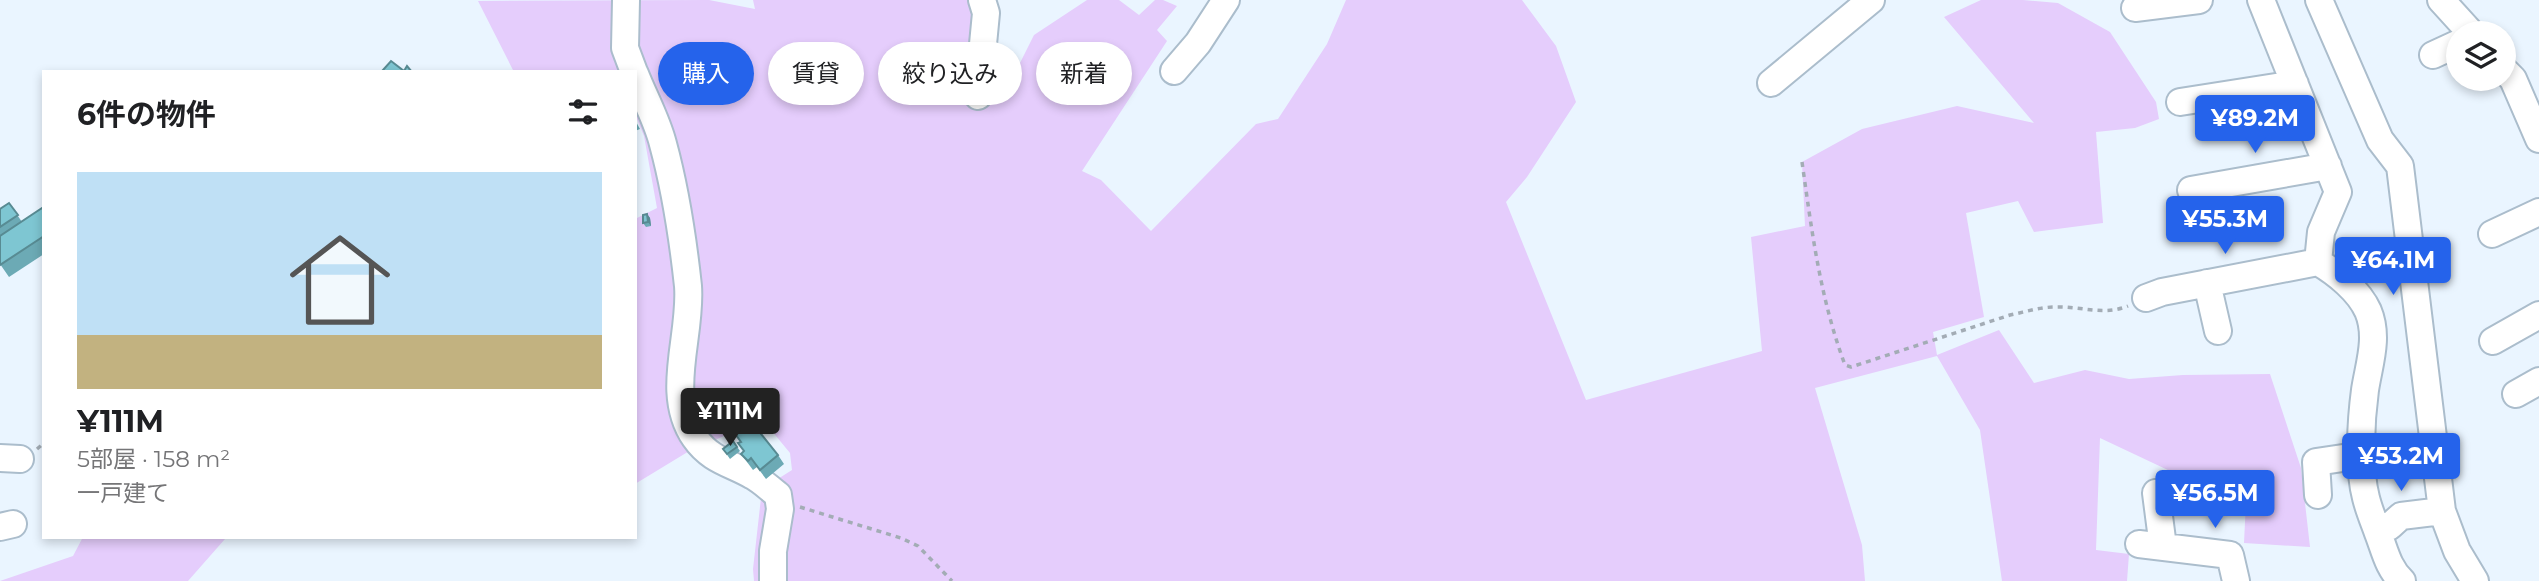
<!DOCTYPE html>
<html lang="ja">
<meta charset="utf-8">
<style>
:root{--surface:#fff;--page:#f6f6f6;--text:#202124;--muted:#757577;--line:#e0e0e0;--accent:#2563eb}
body{margin:0;font-family:Montserrat,"Noto Sans JP",sans-serif;background:var(--page);color:var(--text);height:100vh;display:flex;flex-direction:column;font-size:26px;white-space:nowrap}
*{box-sizing:border-box;margin:0}
p{font-size:23px;color:var(--muted)}
.icon{flex:none;width:38px;height:38px;fill:none;stroke:currentColor;stroke-width:2;stroke-linecap:round;stroke-linejoin:round}
.map{position:relative;flex:1;overflow:hidden}
.drawer{position:absolute;left:42px;top:70px;width:595px;height:469px;display:flex;flex-direction:column;background:var(--surface);border-radius:0px;box-shadow:0 4px 10px #0003}
.drawer>*{flex:none}
.hud{position:absolute;left:658px;top:42px;width:665px;height:63px;display:flex;gap:14px}
.controls{position:absolute;left:2446px;top:21px;display:grid;gap:14px}
.controls a{display:grid;place-items:center;width:70px;height:70px;border-radius:50%;background:var(--surface);box-shadow:0 4px 10px #0003;font-size:35px}
.price{position:absolute;translate:-50% -60px;padding:0 16px;border-radius:7px;background:var(--accent);color:#fff;font-size:23px;line-height:46px;filter:drop-shadow(0 2px 4px #0008)}
.price::after{content:'';position:absolute;left:50%;top:42px;width:21px;height:16px;margin-left:-10px;background:inherit;clip-path:polygon(0 0,100% 0,50% 100%)}
.price.current{background:#222;color:#fff}
ul{padding:0;list-style:none}
li{display:grid;align-content:center;gap:14px;height:371px;padding:0 35px}
li+li{border-top:2px solid var(--line)}
li span{display:grid;place-items:center;height:217px;border-radius:0px;color:#555}
li>.icon{margin-inline-start:auto}
span .icon{width:126px;height:126px;fill:#fffc;stroke-width:1}
li b{font-size:30px}
h2{display:flex;justify-content:space-between;align-items:center;height:84px;padding:0 35px;font-size:30px}
.chip{padding:0 24px;border-radius:32px;background:var(--surface);box-shadow:0 4px 10px #0003;font-size:24px;line-height:63px}
.chip.current{background:var(--accent);color:#fff}
.map>svg:first-child{display:block}
.green{fill:#e5cdfc}
.lines{fill:none;stroke-linecap:round;stroke-linejoin:round}
.minor-casing{stroke:#abbdcc;stroke-width:30}
.path{stroke:#a3acb5;stroke-width:3.5;stroke-dasharray:5 5;stroke-linecap:butt}
.minor{stroke:#fff;stroke-width:26}
.wall{fill:#6caab5}
.shaded-wall{fill:#588b93}
.building{fill:#7ec6d2;stroke:#588b93;stroke-width:2}
</style>
<div class="map">
<svg width="2539" height="581" viewBox="0 0 2539 581">
<rect width="100%" height="100%" fill="#eaf5ff"/>
<!-- green -->
<path class="green" d="M709 0 755 9 753 0H973L992 72 1012 79 1034 35 1087 0H1119L1139 15 1155 0H1163L1177 6 1157 30 1167 41 1082 171 1101 180 1151 231 1256 124 1278 119 1327 44 1346 0H1522L1556 46 1576 102 1527 177 1506 202 1586 400 1762 351 1751 237 1805 226 1802 162 1862 129 1957 106 2034 123 1944 17 1981 0H2023L2058 3 2110 32 2156 102 2159 119 2135 128 2096 132 2103 223 2034 232 2018 201 1966 213 1984 317 1933 332 1937 355 1999 330 2034 383 2085 370 2129 379 2183 375 2270 374 2301 468 2310 547 2244 543 2247 481 2170 471 2100 438 2096 550 2129 554 2127 581H2002L1980 430 1937 356 1815 388 1862 545 1865 581H754L753 569 762 489 792 470 790 453 762 419 686 453 635 484V219L657 208 644 136 635 114V72H514L478 1Z
M83 537H222L225 539 188 581H0L73 556Z"/>
<g class="lines">
<defs>
<path id="minor" d="M626 0 625 48 634 72
M2261 0 2338 192 2321 232 2318 262C2337 273 2359 291 2368 311 2379 337 2369 364 2365 390 2361 420 2358 468 2366 498 2369 510 2374 522 2378 533 2385 551 2388 568 2402 581
M2319 0 2380 140 2400 166 2442 511 2457 551 2475 581
M2441 0 2471 33
M2135 8 2199 0
M2433 55 2459 43
M2504 70 2513 79 2539 139
M1174 71 1198 43 1226 0
M635 74C644 97 657 120 663 144 675 188 683 240 688 286 692 336 664 393 695 438 711 461 731 463 753 476 762 481 770 489 778 495L780 509 773 551V581
M1771 83 1871 0
M978 96 986 13 982 0
M2180 102 2295 84
M2191 190 2328 166
M2492 234 2539 212
M2207 283 2218 331
M2146 298 2162 292 2318 262
M2493 341 2539 315
M2516 394 2539 381
M0 458 20 459
M2156 493 2163 547
M2318 495 2316 462 2363 455
M0 527 13 524
M2378 532 2390 526 2401 516 2442 511
M2139 544 2230 555 2236 581"/>
</defs>
<!-- minor casing -->
<use href="#minor" class="minor-casing"/>
<!-- path -->
<path class="path" d="M1802 162C1812 232 1820 298 1845 365L1851 367 2010 315C2025 312 2040 307 2055 307 2081 306 2103 316 2128 306
M37 449 44 443
M800 507 901 538 918 546 952 581"/>
<!-- minor -->
<use href="#minor" class="minor"/>
</g>
<!-- wall -->
<path class="wall" d="M635 120 640 129 635 131Z
M9 203 22 222 44 210V254L9 277 0 264V209Z
M647 214 650 218 651 226 646 227 643 223Z
M733 441 740 451 730 459 723 449Z
M744 451 778 455 784 464 766 479 757 467 753 470 741 454Z"/>
<!-- shaded-wall -->
<path class="shaded-wall" d="M647 214 650 218 651 226 648 222Z"/>
<!-- building -->
<path class="building" d="M391 61 404 71 407 66 412 72H385L383 70Z
M9 203 18 215 0 227V209Z
M42 208 44 210V236L0 265V236Z
M647 214 648 222 643 223V215Z
M749 419 778 455 760 470 751 458 748 461 741 454 744 451 738 443 741 442 733 431Z
M733 441 737 447 727 454 723 449Z"/>
</svg>
<div class="controls">
<a><svg class="icon" aria-label="layers" viewBox="0 0 24 24"><path d="M12 4l9 5-9 5-9-5zM3 14l9 5 9-5"/></svg></a>
</div>
<b class="price" style="left:2255px;top:155px">¥89.2M</b>
<b class="price" style="left:2225px;top:256px">¥55.3M</b>
<b class="price" style="left:2393px;top:297px">¥64.1M</b>
<b class="price current" style="left:730px;top:448px">¥111M</b>
<b class="price" style="left:2401px;top:493px">¥53.2M</b>
<b class="price" style="left:2215px;top:530px">¥56.5M</b>
<div class="hud">
<a class="chip current">購入</a>
<a class="chip">賃貸</a>
<a class="chip">絞り込み</a>
<a class="chip">新着</a>
</div>
<section class="drawer">
<h2>6件の物件<svg class="icon" aria-label="filters" viewBox="0 0 24 24"><path d="M4 7h16M4 17h16"/><circle cx="9" cy="7" r="2"/><circle cx="15" cy="17" r="2"/></svg></h2>
<ul>
<li><span style="background:linear-gradient(#bfe0f5 75%,#c2b280 0)"><svg class="icon" aria-label="home" viewBox="0 0 24 24"><path d="M3 11l9-7 9 7M6 9v11h12V9"/></svg></span><div><b>¥111M</b><p>5部屋 · 158 m²</p><p>一戸建て</p></div></li>
</ul>
</section>
</div>
